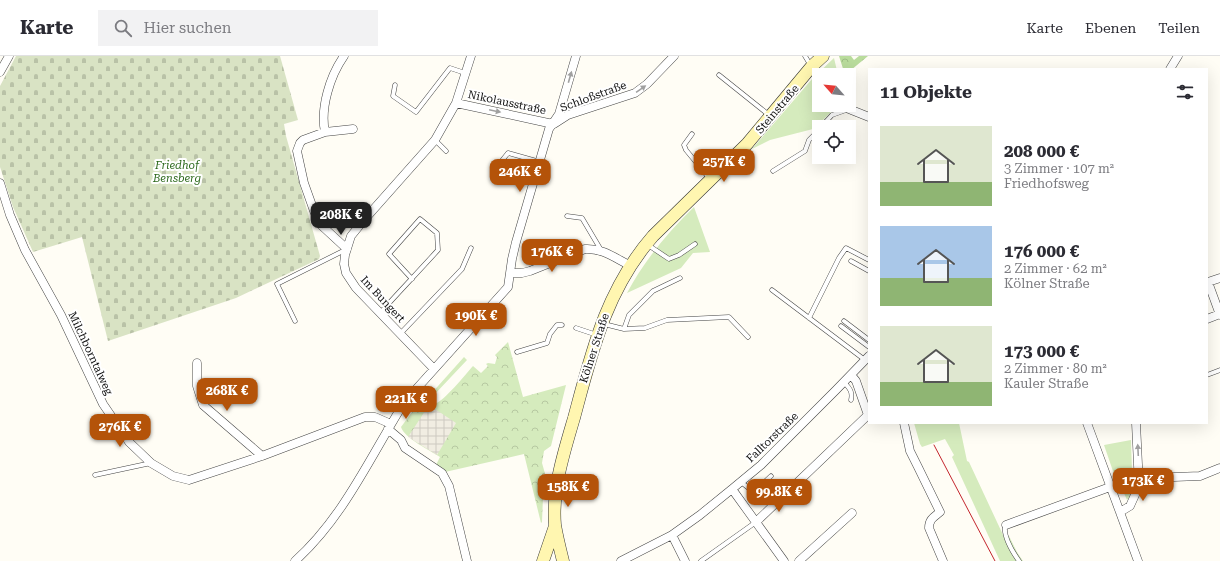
<!DOCTYPE html>
<html lang="de">
<meta charset="utf-8">
<style>
:root{--surface:#fff;--page:#f2f2f3;--text:#2b2b33;--muted:#7c7c81;--line:#e1e1e2;--accent:#b45309}
body{margin:0;font-family:"Roboto Serif",serif;background:var(--page);color:var(--text);height:100vh;display:flex;flex-direction:column;font-size:15px;white-space:nowrap}
*{box-sizing:border-box;margin:0}
p{font-size:13px;color:var(--muted)}
.icon{flex:none;width:22px;height:22px;fill:none;stroke:currentColor;stroke-width:2;stroke-linecap:round;stroke-linejoin:round}
.map{position:relative;flex:1;overflow:hidden}
.panel{position:absolute;left:868px;top:12px;width:340px;height:356px;display:flex;flex-direction:column;background:var(--surface);border-radius:0px;box-shadow:0 4px 16px #0002}
.panel>*{flex:none}
.needle{width:26px;rotate:297deg}
.tools{position:absolute;left:812px;top:12px;display:grid;gap:8px}
.tools a{display:grid;place-items:center;width:44px;height:44px;border-radius:0px;background:var(--surface);box-shadow:0 4px 16px #0002;font-size:20px}
.price{position:absolute;translate:-50% -34px;padding:0 9px;border-radius:8px;background:var(--accent);color:#fff;font-size:13px;line-height:26px;filter:drop-shadow(0 1px 2px #0008)}
.price::after{content:'';position:absolute;left:50%;top:24px;width:12px;height:9px;margin-left:-6px;background:inherit;clip-path:polygon(0 0,100% 0,50% 100%)}
.price.current{background:#222;color:#fff}
ul{padding:0;list-style:none}
li{display:flex;align-items:center;gap:12px;height:100px;padding:0 12px}
li span{display:grid;place-items:center;flex:none;width:112px;height:80px;border-radius:0px;color:#555}
li>.icon{margin-inline-start:auto}
span .icon{width:48px;height:48px;fill:#fffc;stroke-width:1}
li b{font-size:17px}
h2{display:flex;justify-content:space-between;align-items:center;height:48px;padding:0 12px;font-size:17px}
header{display:flex;align-items:center;gap:24px;box-sizing:border-box;height:56px;padding:0 20px;background:var(--surface);border-bottom:1px solid var(--line)}
header strong{font-size:19px}
nav{display:flex;gap:22px;margin-inline-start:auto;font-size:14px}
.search{width:280px;height:36px;background:var(--page);display:flex;align-items:center;gap:10px;box-sizing:border-box;padding:0 14px;border-radius:0px;color:var(--muted);font-size:15px}
.map>svg:first-child{display:block}
.grass{fill:#d5ebbd}
.forest{fill:url(#forest-crowns)}
.cemetery{fill:url(#cemetery-stones)}
.park{fill:url(#park-crowns)}
.plaza{fill:url(#plaza-grid)}
.lines{fill:none;stroke-linecap:round;stroke-linejoin:round}
.service-casing{stroke:#444;stroke-width:5}
.minor-casing{stroke:#444;stroke-width:9}
.secondary-casing{stroke:#333;stroke-width:13}
.service{stroke:#fff;stroke-width:4}
.minor{stroke:#fff;stroke-width:8}
.secondary{stroke:#fff6b0;stroke-width:12}
.tram{stroke:#c4262e;stroke-width:1}
.oneway{fill:#a0a0a0}
.labels{text-anchor:middle;stroke-width:4;stroke-linejoin:round;paint-order:stroke}
.street-label{font-size:11px;fill:#111;stroke:#fff}
.park-label{font-size:11px;font-style:italic;fill:#2f6b1f;stroke:#fff}
</style>
<header>
<strong>Karte</strong>
<div class="search"><svg class="icon" aria-label="search" viewBox="0 0 24 24"><circle cx="10" cy="10" r="6"/><path d="M15 15l6 6"/></svg>Hier suchen</div>
<nav><a>Karte</a><a>Ebenen</a><a>Teilen</a></nav>
</header>
<div class="map">
<svg width="1220" height="505" viewBox="0 0 1220 505">
<defs>
<pattern id="forest-crowns" width="20" height="18" patternUnits="userSpaceOnUse"><rect width="20" height="18" fill="#b9dc9c"/><path d="M2 6a3 3 0 1 1 6 0M12 15a3 3 0 1 1 6 0" fill="none" stroke="#9ebc85"/></pattern>
<pattern id="cemetery-stones" width="16" height="16" patternUnits="userSpaceOnUse"><rect width="16" height="16" fill="#d9e3c4"/><path d="M2 7V4a2 2 0 0 1 4 0v3zM10 15v-3a2 2 0 0 1 4 0v3z" fill="#b9c2a7"/></pattern>
<pattern id="park-crowns" width="20" height="18" patternUnits="userSpaceOnUse"><rect width="20" height="18" fill="#d5ebbd"/><path d="M2 6a3 3 0 1 1 6 0M12 15a3 3 0 1 1 6 0" fill="none" stroke="#b6c8a1"/></pattern>
<pattern id="plaza-grid" width="8" height="8" patternUnits="userSpaceOnUse"><rect width="8" height="8" fill="#f1ede2"/><path d="M0 4h8M4 0v8" fill="none" stroke="#cecac1"/></pattern>
</defs>
<rect width="100%" height="100%" fill="#fffdf5"/>
<!-- grass -->
<path class="grass" d="M834 2 838 19H819V49H838L820 67 812 70 813 73 770 84 752 93 812 23Z
M694 151 710 196 693 197 681 212 627 237C644 205 668 176 694 151Z
M464 301 467 304 434 339H430Z
M914 367H959L967 405 969 406 1004 481 1009 480 1017 496 1023 505H1000L952 401 954 399 945 383 922 391 920 388Z
M1131 384 1132 415 1128 421 1121 423 1115 421 1104 389Z
M1134 423C1136 431 1132 439 1127 444L1120 428Z"/>
<!-- forest -->
<path class="forest" d="M839 0H851L854 4 859 0H868L845 19Z"/>
<!-- cemetery -->
<path class="cemetery" d="M16 0H280L298 64 284 68 286 80 320 200 319 203 236 242 108 285 82 181 33 196 13 151 0 111V30Z"/>
<!-- park -->
<path class="park" d="M508 286 523 341 566 329 551 390 544 395 542 407 546 421 543 441 542 466 541 467 524 398 445 416 436 409 440 401C431 395 404 382 401 371L421 344C425 347 430 350 435 348 445 344 465 319 473 310L481 317 488 310 486 308 488 307 495 308 497 301 495 299Z"/>
<!-- plaza -->
<path class="plaza" d="M429 349 456 367 437 399 408 381Z"/>
<g class="lines">
<defs>
<path id="service" d="M805 0 811 10
M719 19 769 59
M395 29 393 40 416 56 450 12 465 17
M821 71 832 59 849 53
M692 78 684 89 686 94 709 122
M435 84 446 95
M500 107 508 97 540 106
M773 115 805 95 809 84 819 74
M567 160 582 162 601 194
M648 189 669 203 679 199 695 188
M851 205 869 215
M772 234 865 304
M380 257C399 236 419 215 438 194L437 177 420 163 389 198 412 223
M809 262 839 202 846 192 869 204
M295 265 277 228 347 193
M844 265 869 284
M604 268 624 273 629 259 653 235 680 222
M841 270 869 291
M576 272 597 279
M624 273 645 272 667 264 729 261 748 281
M400 278 462 213 471 192
M517 296 547 287 550 278 557 269H562
M1207 319 1220 314
M844 326C849 332 853 335 851 344
M95 419 151 407
M741 426 751 434 755 435 771 420
M1005 469C1003 481 1012 495 1019 505
M701 505 756 466"/>
<path id="minor" d="M1170 13 1178 0
M0 16 9 0
M456 47 553 68
M849 53 869 61
M554 68 568 59 635 37 647 28 674 0
M325 76C320 52 330 20 344 0
M0 127 10 159 25 194 61 259 103 348 129 386 151 407 173 420 189 424 262 400 365 361H375L391 368
M347 193 321 169 314 155 304 127 297 95 300 87 303 84 325 76 353 73
M510 217H522L530 215 585 193C602 192 615 202 629 209
M1220 222 1208 226 1220 259
M1207 263 1220 258
M197 307V330L203 349 262 400
M434 313 356 232 346 217 344 208 345 199 351 180 364 164 435 84 456 47 471 0
M904 367 910 395 918 411 940 456C934 461 929 463 929 472L943 505
M1087 367 1138 505
M388 373 401 384 405 392 442 417 449 430 467 505
M1139 421H1174L1200 420 1220 412
M732 433 784 505
M1120 456 1130 450 1139 430 1136 367
M756 466 868 359 856 325 851 319
M1006 469 1110 431
M672 479 685 505
M295 505C341 464 368 406 399 355L410 340 508 231 512 203 516 186 549 73 559 58 576 0
M621 505 672 479 700 459 732 433 761 409 836 334 869 300
M799 505 852 457"/>
<path id="secondary" d="M543 505 555 470
M563 505C560 493 557 481 555 469 552 433 564 396 574 362 592 295 606 234 653 180L747 88 812 10 823 0"/>
</defs>
<!-- service casing -->
<use href="#service" class="service-casing"/>
<!-- minor casing -->
<use href="#minor" class="minor-casing"/>
<!-- secondary casing -->
<use href="#secondary" class="secondary-casing"/>
<!-- service -->
<use href="#service" class="service"/>
<!-- minor -->
<use href="#minor" class="minor"/>
<!-- secondary -->
<use href="#secondary" class="secondary"/>
<!-- tram -->
<path class="tram" d="M934 389 995 505"/>
</g>
<!-- one-way arrows -->
<defs><path id="oneway-solid" d="M-6-.8H1V-3.2L6.5 0L1 3.2V.8H-6Z"/></defs>
<g class="oneway">
<use href="#oneway-solid" transform="translate(570 21) rotate(-74)"/>
<use href="#oneway-solid" transform="translate(641 33) rotate(-35)"/>
<use href="#oneway-solid" transform="translate(495 55) rotate(12)"/>
<use href="#oneway-solid" transform="translate(1138 394) rotate(-93)"/>
</g>
<g class="labels">
<!-- street labels -->
<g class="street-label">
<text transform="translate(593 40) rotate(-20)" y="4">Schloßstraße</text>
<text transform="translate(507 46) rotate(12)" y="4">Nikolausstraße</text>
<text transform="translate(777 53) rotate(-50)" y="4">Steinstraße</text>
<text transform="translate(383 243) rotate(47)" y="4">Im Bungert</text>
<text transform="translate(594 292) rotate(-72)" y="4">Kölner Straße</text>
<text transform="translate(91 297) rotate(65)" y="4">Milchborntalweg</text>
<text transform="translate(772 381) rotate(-44)" y="4">Falltorstraße</text>
</g>
<!-- park labels -->
<g class="park-label">
<text x="177" y="113">Friedhof<tspan x="177" dy="13">Bensberg</tspan></text>
</g>
</g>
</svg>
<div class="tools">
<a><svg class="needle" viewBox="-14 -14 28 28"><path d="M0-13l5 13h-10z" fill="#e53935"/><path d="M0 13l5-13h-10z" fill="#7c7c81"/></svg></a>
<a><svg class="icon" aria-label="locate" viewBox="0 0 24 24"><circle cx="12" cy="12" r="6"/><path d="M12 2v4M12 18v4M2 12h4M18 12h4"/></svg></a>
</div>
<b class="price" style="left:724px;top:127px">257K €</b>
<b class="price" style="left:520px;top:137px">246K €</b>
<b class="price current" style="left:341px;top:180px">208K €</b>
<b class="price" style="left:552px;top:217px">176K €</b>
<b class="price" style="left:476px;top:281px">190K €</b>
<b class="price" style="left:227px;top:356px">268K €</b>
<b class="price" style="left:406px;top:364px">221K €</b>
<b class="price" style="left:120px;top:392px">276K €</b>
<b class="price" style="left:1143px;top:446px">173K €</b>
<b class="price" style="left:568px;top:452px">158K €</b>
<b class="price" style="left:779px;top:457px">99.8K €</b>
<section class="panel">
<h2>11 Objekte<svg class="icon" aria-label="filters" viewBox="0 0 24 24"><path d="M4 7h16M4 17h16"/><circle cx="9" cy="7" r="2"/><circle cx="15" cy="17" r="2"/></svg></h2>
<ul>
<li><span style="background:linear-gradient(#dfe7d0 70%,#8fb573 0)"><svg class="icon" aria-label="home" viewBox="0 0 24 24"><path d="M3 11l9-7 9 7M6 9v11h12V9"/></svg></span><div><b>208 000 €</b><p>3 Zimmer · 107 m²</p><p>Friedhofsweg</p></div></li>
<li><span style="background:linear-gradient(#a9c7e8 65%,#8fb573 0)"><svg class="icon" aria-label="home" viewBox="0 0 24 24"><path d="M3 11l9-7 9 7M6 9v11h12V9"/></svg></span><div><b>176 000 €</b><p>2 Zimmer · 62 m²</p><p>Kölner Straße</p></div></li>
<li><span style="background:linear-gradient(#dfe7d0 70%,#8fb573 0)"><svg class="icon" aria-label="home" viewBox="0 0 24 24"><path d="M3 11l9-7 9 7M6 9v11h12V9"/></svg></span><div><b>173 000 €</b><p>2 Zimmer · 80 m²</p><p>Kauler Straße</p></div></li>
</ul>
</section>
</div>
